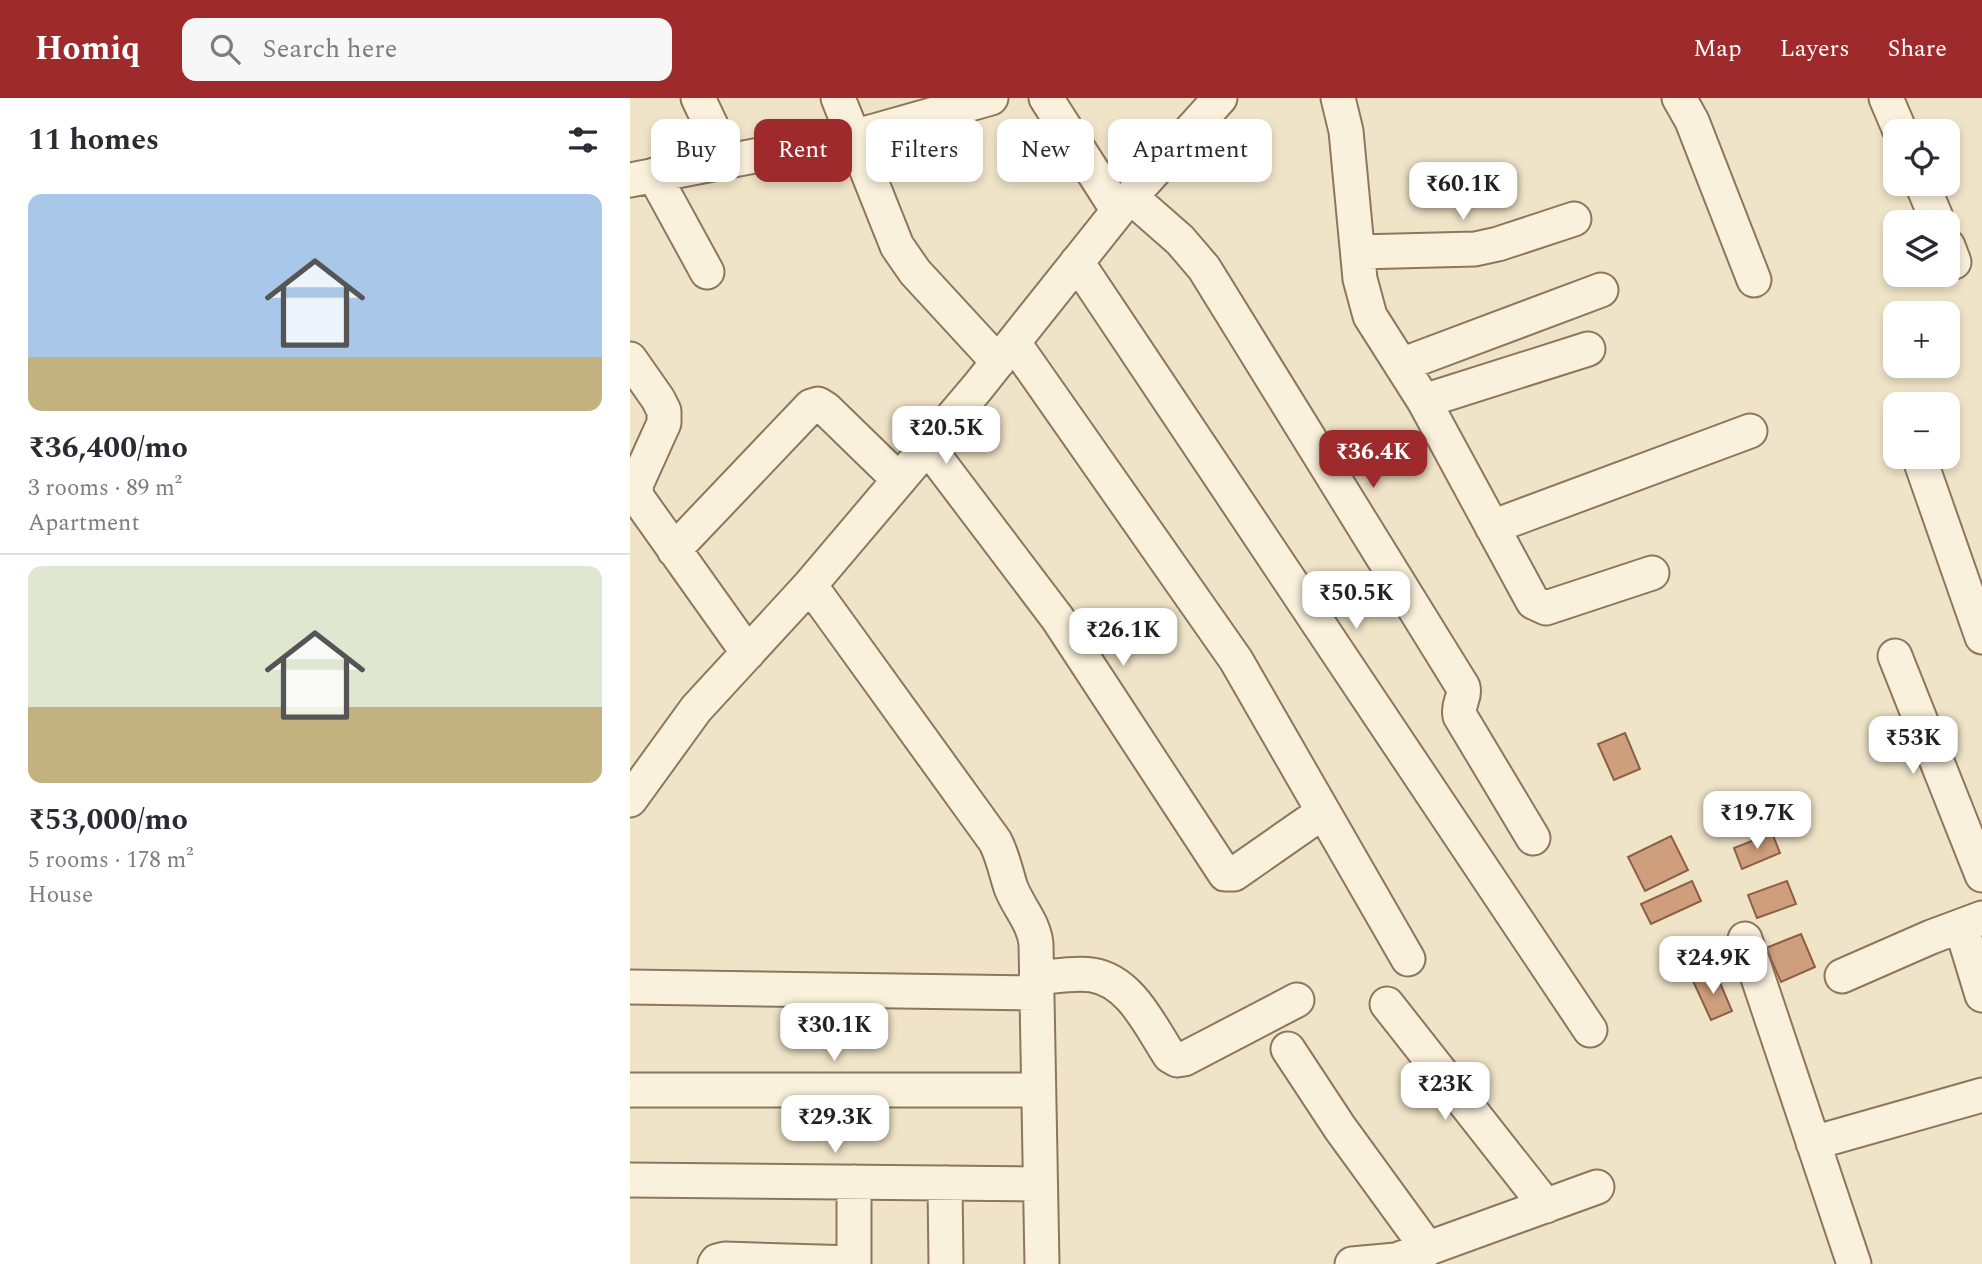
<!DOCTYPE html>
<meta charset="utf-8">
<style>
:root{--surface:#fff;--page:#f7f7f7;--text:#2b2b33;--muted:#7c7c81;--line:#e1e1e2;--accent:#9e2a2b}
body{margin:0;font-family:Spectral,serif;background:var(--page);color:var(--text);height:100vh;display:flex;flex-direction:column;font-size:26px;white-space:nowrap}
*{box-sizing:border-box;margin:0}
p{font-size:23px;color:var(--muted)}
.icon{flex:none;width:38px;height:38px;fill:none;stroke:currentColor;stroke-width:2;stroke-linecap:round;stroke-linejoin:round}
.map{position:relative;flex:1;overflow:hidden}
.panel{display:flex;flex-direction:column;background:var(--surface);width:630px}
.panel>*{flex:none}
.guide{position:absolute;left:21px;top:21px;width:665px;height:63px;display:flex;gap:14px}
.buttons{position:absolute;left:1253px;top:21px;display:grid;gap:14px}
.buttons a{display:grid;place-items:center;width:77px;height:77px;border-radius:14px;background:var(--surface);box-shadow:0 4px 10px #0003;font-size:35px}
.price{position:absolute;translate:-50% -60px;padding:0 16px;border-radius:14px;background:#fff;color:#222;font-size:23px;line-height:46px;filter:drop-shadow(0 2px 4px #0008)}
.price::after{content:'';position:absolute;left:50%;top:42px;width:21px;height:16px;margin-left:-10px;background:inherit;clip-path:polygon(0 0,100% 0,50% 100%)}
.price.selected{background:var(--accent);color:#fff}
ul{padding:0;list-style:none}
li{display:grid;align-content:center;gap:14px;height:371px;padding:0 28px}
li+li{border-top:2px solid var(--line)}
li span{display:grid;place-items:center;height:217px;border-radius:14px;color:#555}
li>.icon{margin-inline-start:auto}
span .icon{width:126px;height:126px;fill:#fffc;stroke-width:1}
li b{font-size:30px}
h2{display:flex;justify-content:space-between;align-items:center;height:84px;padding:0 28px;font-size:30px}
.pill{padding:0 24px;border-radius:14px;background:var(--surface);box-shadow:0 4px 10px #0003;font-size:24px;line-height:63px}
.pill.selected{background:var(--accent);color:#fff}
header{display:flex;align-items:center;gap:42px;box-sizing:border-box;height:98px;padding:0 35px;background:var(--accent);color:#fff}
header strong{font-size:33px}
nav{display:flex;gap:38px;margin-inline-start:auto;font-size:24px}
.search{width:490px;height:63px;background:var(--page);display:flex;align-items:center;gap:18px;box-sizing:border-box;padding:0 24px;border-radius:14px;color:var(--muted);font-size:26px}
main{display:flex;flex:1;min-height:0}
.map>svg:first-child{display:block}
.building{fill:#cf9f7d;stroke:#8d5f41;stroke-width:2}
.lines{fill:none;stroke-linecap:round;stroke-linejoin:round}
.minor-casing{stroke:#8d765c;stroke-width:37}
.minor{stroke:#faf1dc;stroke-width:33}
</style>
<header>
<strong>Homiq</strong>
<div class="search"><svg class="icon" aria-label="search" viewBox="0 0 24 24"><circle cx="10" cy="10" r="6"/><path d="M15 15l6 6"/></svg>Search here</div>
<nav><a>Map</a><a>Layers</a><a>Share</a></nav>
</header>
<main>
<section class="panel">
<h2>11 homes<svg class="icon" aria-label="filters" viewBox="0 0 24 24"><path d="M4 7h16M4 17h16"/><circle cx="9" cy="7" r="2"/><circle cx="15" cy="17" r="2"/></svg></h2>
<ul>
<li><span style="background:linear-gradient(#a9c7e8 75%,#c2b280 0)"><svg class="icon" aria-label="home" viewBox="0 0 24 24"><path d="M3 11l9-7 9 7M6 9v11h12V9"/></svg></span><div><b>₹36,400/mo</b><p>3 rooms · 89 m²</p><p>Apartment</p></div></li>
<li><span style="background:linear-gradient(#dfe7d0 65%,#c2b280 0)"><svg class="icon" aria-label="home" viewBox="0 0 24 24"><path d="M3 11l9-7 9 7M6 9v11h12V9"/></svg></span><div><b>₹53,000/mo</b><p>5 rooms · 178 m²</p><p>House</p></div></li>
</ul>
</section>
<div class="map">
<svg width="1352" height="1166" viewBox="0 0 1352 1166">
<rect width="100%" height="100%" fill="#f0e4c8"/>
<!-- building -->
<path class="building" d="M995 635 1010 671 984 682 968 646Z
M1142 735 1150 755 1112 771 1104 750Z
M1041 738 1058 772 1015 793 998 759Z
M1062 783 1071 803 1021 826 1011 806Z
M1157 783 1166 806 1127 820 1118 797Z
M1171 836 1185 869 1151 884 1136 850Z
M1085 873 1102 913 1081 922 1063 883Z"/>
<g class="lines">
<defs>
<path id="minor" d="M68 0 98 63
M208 0 267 148 285 174 368 264
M416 0 488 113
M708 0 716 33 730 181 740 218 794 303 903 504 916 510 1022 475
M1049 0 1062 23 1124 182
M1256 0 1270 33
M24 77 77 174
M0 82 223 39 361 0
M1292 86 1308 124
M501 99 550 142 574 170 833 589C836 600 827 605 830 618L903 740
M1318 148 1324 164
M728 154 845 151 868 146 944 121
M447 164 960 932
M384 245 606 562 778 861
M0 261 28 301 34 313V325L6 387 7 399 118 555
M771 267 971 192
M794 303 958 251
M297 348 428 521 595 776H604L693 714
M1289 359 1352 539
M862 429 1120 333
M44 452 181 308 188 306 196 311 269 382
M180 487 365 743C373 758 376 775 381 790 389 810 404 825 406 846L412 1166
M1265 558 1352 777
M0 702 66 611 180 487 347 290 488 113 590 0
M1331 828 1352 897
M1115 841 1224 1166
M1212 878 1301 839 1352 820
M406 880C423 879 444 874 462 877 501 883 520 928 540 958L547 962 554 961 667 902
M0 889 406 895
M757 906 916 1108
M658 951 710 1030 798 1151
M0 992H408
M1183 1045 1352 997
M0 1082 410 1086
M315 1085 316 1166
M85 1166 87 1163 95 1161 224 1165
M224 1166V1084
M722 1166 766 1162 967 1089"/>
</defs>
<!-- minor casing -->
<use href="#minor" class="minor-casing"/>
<!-- minor -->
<use href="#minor" class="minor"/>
</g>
</svg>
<div class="buttons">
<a><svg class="icon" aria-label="locate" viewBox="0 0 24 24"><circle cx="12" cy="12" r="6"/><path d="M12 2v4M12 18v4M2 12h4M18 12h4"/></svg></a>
<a><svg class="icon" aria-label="layers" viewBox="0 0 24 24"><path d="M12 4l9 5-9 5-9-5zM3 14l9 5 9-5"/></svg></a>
<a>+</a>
<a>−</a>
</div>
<b class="price" style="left:833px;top:124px">₹60.1K</b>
<b class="price" style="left:316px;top:368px">₹20.5K</b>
<b class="price selected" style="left:743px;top:392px">₹36.4K</b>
<b class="price" style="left:726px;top:533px">₹50.5K</b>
<b class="price" style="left:493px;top:570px">₹26.1K</b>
<b class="price" style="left:1283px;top:678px">₹53K</b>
<b class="price" style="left:1127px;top:753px">₹19.7K</b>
<b class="price" style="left:1083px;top:898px">₹24.9K</b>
<b class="price" style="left:204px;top:965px">₹30.1K</b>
<b class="price" style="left:815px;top:1024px">₹23K</b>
<b class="price" style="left:205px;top:1057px">₹29.3K</b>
<div class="guide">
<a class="pill">Buy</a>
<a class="pill selected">Rent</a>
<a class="pill">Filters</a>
<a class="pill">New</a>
<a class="pill">Apartment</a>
</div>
</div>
</main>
